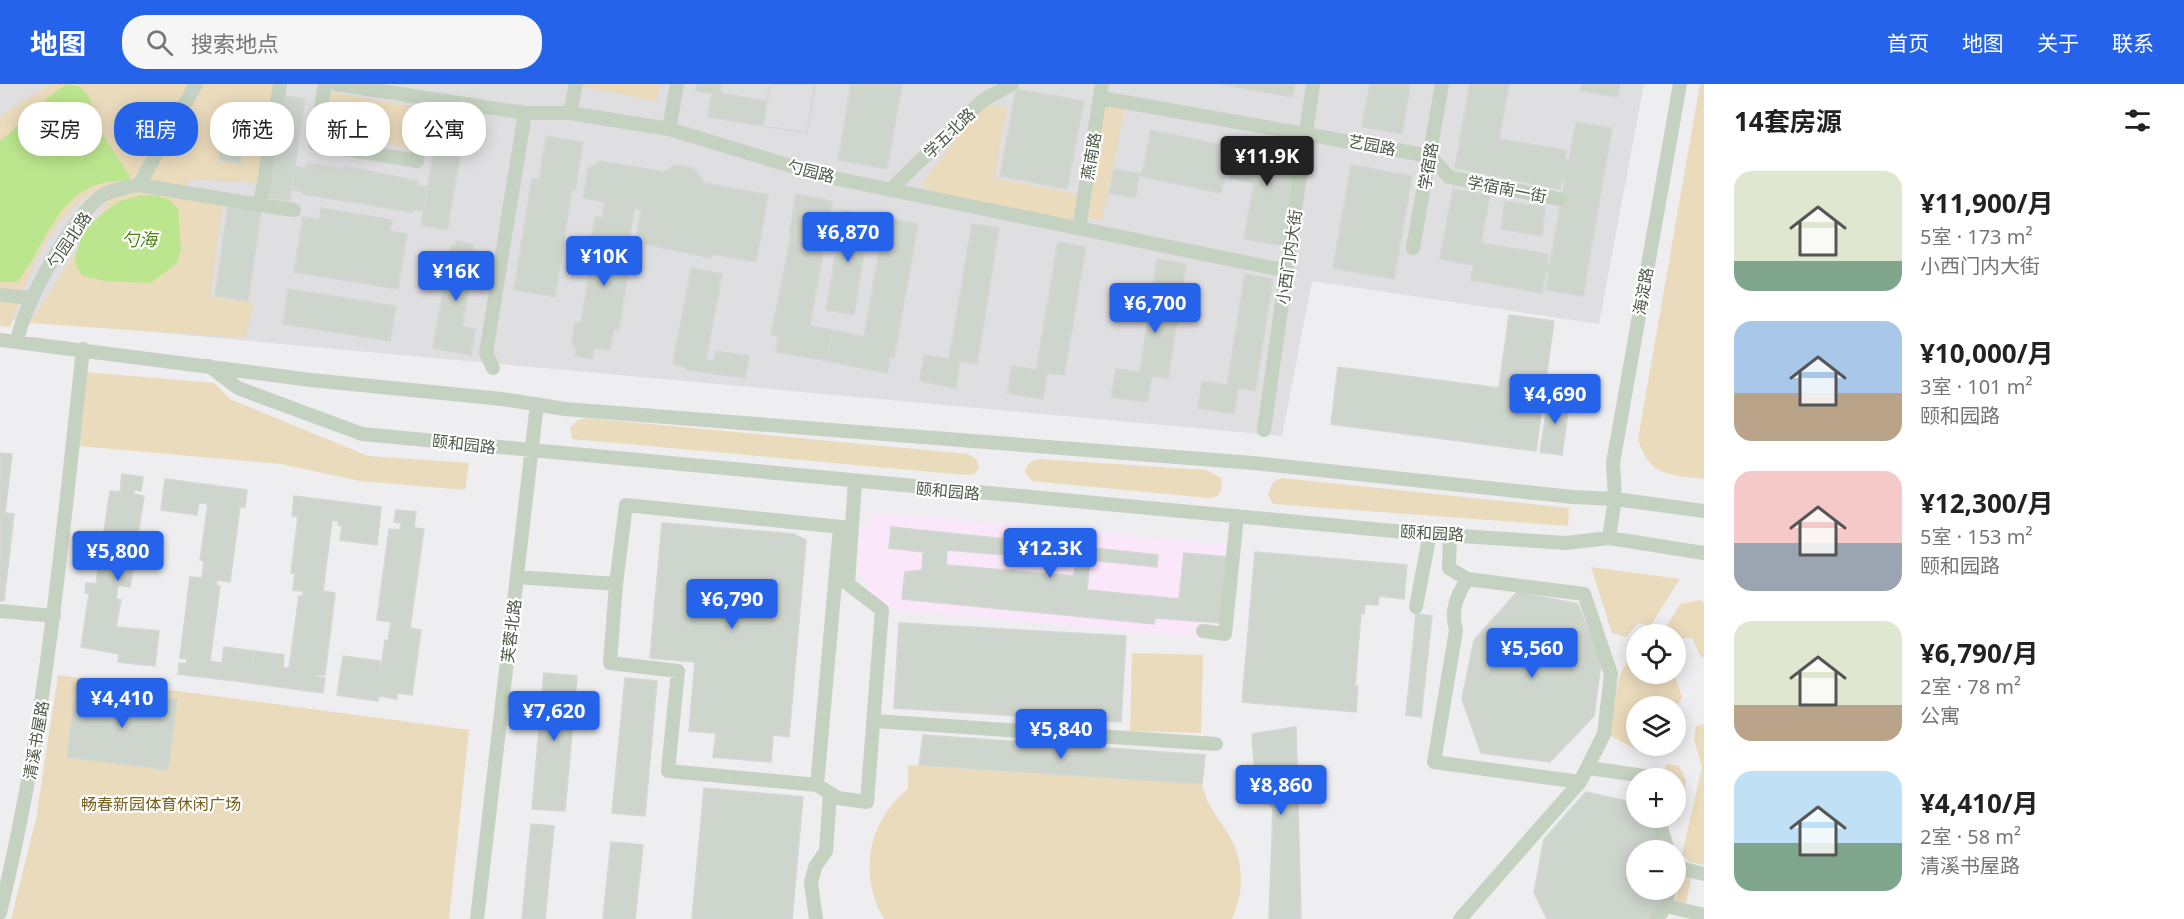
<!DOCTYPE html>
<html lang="zh">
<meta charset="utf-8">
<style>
:root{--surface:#fff;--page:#f6f6f6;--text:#222;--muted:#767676;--accent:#2563eb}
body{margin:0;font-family:"Noto Sans","Noto Sans SC",sans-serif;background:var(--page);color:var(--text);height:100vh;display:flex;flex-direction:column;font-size:22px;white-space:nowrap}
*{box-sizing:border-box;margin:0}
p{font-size:20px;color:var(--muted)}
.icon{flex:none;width:33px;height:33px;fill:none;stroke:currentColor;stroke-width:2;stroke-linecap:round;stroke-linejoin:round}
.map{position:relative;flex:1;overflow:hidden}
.panel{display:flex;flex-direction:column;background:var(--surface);width:480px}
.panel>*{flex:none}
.guide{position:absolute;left:18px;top:18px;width:570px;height:54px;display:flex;gap:12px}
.controls{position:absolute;left:1626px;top:540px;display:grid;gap:12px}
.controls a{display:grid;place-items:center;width:60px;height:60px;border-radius:50%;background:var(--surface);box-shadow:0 3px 15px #0003;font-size:30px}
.price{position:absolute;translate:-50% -51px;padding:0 14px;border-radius:6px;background:var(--accent);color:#fff;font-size:20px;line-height:39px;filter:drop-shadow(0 2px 3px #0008)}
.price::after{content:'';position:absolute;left:50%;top:36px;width:18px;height:14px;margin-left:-9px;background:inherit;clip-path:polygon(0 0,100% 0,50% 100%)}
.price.selected{background:#222;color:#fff}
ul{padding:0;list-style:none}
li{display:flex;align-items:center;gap:18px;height:150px;padding:0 30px}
li span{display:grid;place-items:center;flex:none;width:168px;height:120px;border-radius:18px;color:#555}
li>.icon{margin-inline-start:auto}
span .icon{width:72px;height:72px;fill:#fffc;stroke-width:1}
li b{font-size:26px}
h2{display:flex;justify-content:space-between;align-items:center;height:72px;padding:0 30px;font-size:26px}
.pill{padding:0 21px;border-radius:24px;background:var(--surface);box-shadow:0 3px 15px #0003;font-size:21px;line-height:54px}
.pill.selected{background:var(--accent);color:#fff}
header{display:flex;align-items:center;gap:36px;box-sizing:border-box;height:84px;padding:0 30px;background:var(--accent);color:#fff}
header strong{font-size:28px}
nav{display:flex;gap:33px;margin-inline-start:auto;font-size:21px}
.search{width:420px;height:54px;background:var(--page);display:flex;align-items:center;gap:15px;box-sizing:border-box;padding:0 21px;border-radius:24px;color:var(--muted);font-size:22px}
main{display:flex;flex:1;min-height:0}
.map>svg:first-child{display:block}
.commercial{fill:#fae7fa}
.education{fill:#dfdee1}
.green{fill:#ebdbbd}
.water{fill:#bce68d}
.building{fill:#ced5cd;stroke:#d2d8d1;stroke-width:1.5;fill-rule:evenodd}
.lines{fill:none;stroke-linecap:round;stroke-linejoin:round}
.minor{stroke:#c6d2c1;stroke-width:14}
.labels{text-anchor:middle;stroke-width:4.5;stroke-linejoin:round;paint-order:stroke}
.street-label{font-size:16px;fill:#4c5947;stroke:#fff}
.park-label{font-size:16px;fill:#76601c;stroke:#fff}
.water-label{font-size:18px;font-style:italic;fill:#4f8214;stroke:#fff}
</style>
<header>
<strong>地图</strong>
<div class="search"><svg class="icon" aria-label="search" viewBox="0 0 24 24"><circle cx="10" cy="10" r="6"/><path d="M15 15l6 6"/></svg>搜索地点</div>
<nav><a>首页</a><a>地图</a><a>关于</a><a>联系</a></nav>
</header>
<main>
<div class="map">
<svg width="1704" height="835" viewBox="0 0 1704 835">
<rect width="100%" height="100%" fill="#eeedf0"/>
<!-- commercial -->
<path class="commercial" d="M873 428 1242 462 1230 556 892 526 872 509 854 484 856 441H870Z"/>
<!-- education -->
<path class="education" d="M0 0H1644L1599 240 1312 197 1282 352 0 234Z"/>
<!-- green -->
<path class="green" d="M50 0H191L134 98C125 99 115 99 106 102 66 115 37 171 22 208 17 220 15 232 10 243L0 242V32Z
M203 0H274L259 99 189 95 184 113 223 118 210 213 254 219 245 254 30 239 109 115 145 104Z
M581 0H660L657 17 580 2Z
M1700 0H1704V395C1670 391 1649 393 1638 355Z
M331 8 416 23 410 64 325 49Z
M983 20 1007 23 994 94 1077 110 1073 136 935 109 921 100Z
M1105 20 1125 24 1102 137 1085 133Z
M85 288 214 299 230 315 368 372 469 379 465 406 360 397 281 380 78 362Z
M586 334 968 370 977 376 979 384 974 390 965 391 572 355 570 343 578 336Z
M1039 375 1206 386 1221 394 1222 404 1218 412 1208 414 1032 397 1025 388C1027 379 1031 377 1039 375Z
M1282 394 1569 424 1568 442 1273 420 1268 411 1273 398Z
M1591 483 1680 495 1650 542 1638 539 1626 553 1612 549Z
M1701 516 1704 520V573L1701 574 1692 554 1676 555V550H1672L1667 542 1680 520Z
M1636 562V590H1674L1682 613 1676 625V622H1636V662H1657L1651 673 1609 651 1619 593Z
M1132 569 1203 571 1201 649 1130 647Z
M58 591 469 646 449 835H11L36 735Z
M1703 640H1704V781L1690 778 1682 770 1702 683 1694 655 1696 642Z
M1667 680 1679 682 1686 697 1679 736 1672 737 1670 734H1676V694H1660Z
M908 681 1202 700C1206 718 1213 727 1223 742 1244 770 1246 804 1232 835H884C858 792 868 736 908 705Z
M1681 791 1691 793 1686 821 1675 819Z"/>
<!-- water -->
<path class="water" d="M67 0 81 3 89 13 100 47 130 92V97C60 92 52 154 17 198H0V57C24 39 41 15 67 0Z
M142 111 158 112 170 116 178 125 181 165 177 179 151 199 104 197 83 192 76 183 75 173 80 157 89 141 117 118Z"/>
<!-- building -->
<path class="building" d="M697 0H721L720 9 767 17 770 0H815L807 49 708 33 712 9 696 7Z
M770 0H815L807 49 763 42Z
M851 0H902L887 85 838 76Z
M1221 0H1295L1292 13Z
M1370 0H1410L1402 50 1362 43Z
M1470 0H1509L1499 55 1566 66 1565 75 1569 76 1576 38 1612 44 1583 212 1546 206 1549 188H1546L1542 209 1471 196 1473 181 1440 175 1453 105 1490 111 1481 159 1548 170 1547 179H1550L1565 96 1562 95 1560 105 1455 84Z
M1582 0H1620L1618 13 1581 7Z
M1016 5 1084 17 1067 105 1000 92Z
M279 11 305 15 290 117 264 114Z
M225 34 246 38 240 79 219 76Z
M439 36 466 40 447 146 421 141Z
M1151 46 1231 63 1221 109 1139 92 1135 114 1109 109 1114 85 1142 90Z
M546 52 583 58 575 106 572 105 555 213 514 206 532 94 539 96Z
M1236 54 1301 65 1284 162 1244 155 1254 99 1229 94Z
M600 77 664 88 675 81 693 84 705 99 768 111 756 178 712 170 711 174 636 158 641 126 634 124 632 139 602 135 605 118 583 114 588 85Z
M307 79 344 85V82L418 97 417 101 428 103 424 127 413 125 412 128 301 110 302 107 291 106 295 82 306 84Z
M1351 81 1412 92 1394 195 1333 184Z
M796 110 832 117 810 242 833 246 827 277 776 268 778 252 771 251 791 152 789 151Z
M1505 117 1545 123 1542 152 1501 145Z
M228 123 261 128 248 217 215 212Z
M321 124 392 136 390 147 407 150 398 205 294 188 303 133 319 136Z
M843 127 870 131 854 231 826 226Z
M595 133 632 139 626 172 630 173 619 246 614 245 610 266 594 264 592 275 575 272 576 264 572 259 575 238 581 239 591 178 588 177Z
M885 134 918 140 894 274 890 273 887 289 827 277 833 246 864 253Z
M972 140 999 144 977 280 960 277 956 304 920 297 924 271 949 275Z
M456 157 473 160 472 166H476L462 243 475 245 471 271 433 264 451 162H455Z
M1058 158 1086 163 1064 291 1047 289 1043 315 1007 309 1012 282 1036 286Z
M1157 175 1186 180 1168 294 1152 292 1147 318 1111 313 1116 285 1140 288Z
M691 184 722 190 706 275 714 277 716 267 749 272 745 294 685 286 686 283 673 280Z
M1245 190 1273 195 1255 307 1238 304 1234 330 1198 324 1202 297 1227 301Z
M288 205 396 222 390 257 283 240Z
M1509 231 1554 237 1536 367 1331 340 1338 283 1499 304Z
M1549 310 1570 313 1562 371 1540 368Z
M0 369 12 370 5 429 14 430 4 517H0Z
M122 390 143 393 141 407 134 406 133 410 144 412 130 503 118 501 116 515 121 516 116 543 159 547 155 582 118 578 119 570 81 563 89 510 85 509 86 499 96 500 110 407 120 408Z
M165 395 247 406 245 423H240L230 498 217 496 216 502H220L210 577 222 579 224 563 254 567 251 599 178 590 179 579 186 580 187 575 180 574 190 493 202 494 204 477 200 476 208 420 199 419 197 431 161 426Z
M294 412 381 423 377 461 340 456 342 442 338 441 339 437 332 436 323 507 335 509 325 591H317V593L325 594 323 609 251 599 254 567 284 571 283 584H289L299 512H303V507L293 506 295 489H291L298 433 292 432Z
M396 426 416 428 414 444 424 445 410 544 421 546 412 611 397 609V615L379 612 378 617 337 611 343 572 380 577V593L385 556 388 557 391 538 377 536 389 445 400 446 401 439 394 438Z
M662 439 794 450 806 456 789 653 773 651 771 678 713 673 716 649 689 647 695 578 650 574Z
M891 443 1158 471 1157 483 1090 476 1087 506 1179 515 1184 469 1228 473 1221 539 1155 534 1154 540 902 515 905 488 922 486 923 468 889 464ZM947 466 1078 477 1073 492 946 481Z
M1255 468 1407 481 1404 515 1379 512 1378 521 1365 520 1364 530 1361 529 1355 602H1358L1356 628 1242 618Z
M1517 508 1578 520 1601 580 1594 632 1550 678 1481 669 1462 615 1474 556Z
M1416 530 1432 532 1421 633 1406 631Z
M899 539 1126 552 1121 638 894 624Z
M544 589 577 592 565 727 532 725Z
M625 594 657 597 645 732 612 729Z
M76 604 177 616 168 686 67 673Z
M1296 643 1301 835H1269L1273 724 1256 708 1252 650Z
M923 651 1205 671 1202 700 919 681Z
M704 704 803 713 792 835H692Z
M1586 708 1636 719V734H1652L1661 766H1636V806H1661L1657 832 1653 835H1547L1534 809 1544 755Z
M531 740 554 742 545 835H522Z
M611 758 643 761 635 835H603Z"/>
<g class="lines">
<!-- minor -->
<path class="minor" d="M280 0 260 121 294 126
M325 0 315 60 417 77 428 15
M335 0 525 29H570L669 45 824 92 1287 187
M1101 14 1430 72 1449 93 1559 115
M570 29 576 0
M669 45 677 0
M139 101 260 121
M891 105 982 17 1012 0
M1079 144 1102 0
M1413 164 1442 0
M0 211 32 214
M0 256 311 296 502 315 565 325 1253 379 1573 413 1615 415 1704 427
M17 258C21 225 74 129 103 111 114 105 127 103 139 101L196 0
M209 282 238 304 362 350 1415 449 1566 459 1609 454 1704 469
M493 284 486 269 525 29
M1264 346 1313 0
M1450 450 1449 484 1467 495 1584 510 1611 590 1604 650 1580 698 1460 835
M1609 454 1615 415 1613 379 1680 0
M517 493 616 500 610 579 678 587 668 687 817 701 838 714 867 718 882 526 848 500 855 398
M1467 495C1457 512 1450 526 1456 546L1434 678 1580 698
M616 500 626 421 851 444
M1416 523 1430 449
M0 527 54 532
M1203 547 1225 550 1237 432
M875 637 1216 660
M1589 684 1645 692 1646 694
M817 701 840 443
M1658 734 1668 766
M1676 783 1704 790
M1666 822 1704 831
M0 829C46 642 62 456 83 265
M477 835 537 320
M816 835 811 799 815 783 826 767 830 709
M1657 835 1666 822 1669 806"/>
</g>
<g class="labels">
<!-- street labels -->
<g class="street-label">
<text transform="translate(949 49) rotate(-44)" y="6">学五北路</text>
<text transform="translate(1372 61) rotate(11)" y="6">艺园路</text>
<text transform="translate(1091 72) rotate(-80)" y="6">燕南路</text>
<text transform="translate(1428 82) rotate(-80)" y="6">学宿路</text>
<text transform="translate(811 87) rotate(14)" y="6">勺园路</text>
<text transform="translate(1507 105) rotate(11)" y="6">学宿南一街</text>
<text transform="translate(69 156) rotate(-56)" y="6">勺园北路</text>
<text transform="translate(1289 173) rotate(-82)" y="6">小西门内大街</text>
<text transform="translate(1643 207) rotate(-80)" y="6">海淀路</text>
<text transform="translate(464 360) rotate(6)" y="6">颐和园路</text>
<text transform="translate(948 407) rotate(5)" y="6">颐和园路</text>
<text transform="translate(1432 449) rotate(3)" y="6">颐和园路</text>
<text transform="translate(511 547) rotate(-83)" y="6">芙蓉北路</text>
<text transform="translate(36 656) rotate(-80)" y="6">清溪书屋路</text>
</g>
<!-- park labels -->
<g class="park-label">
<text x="161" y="726">畅春新园体育休闲广场</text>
</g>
<!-- water labels -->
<g class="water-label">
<text x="139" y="162">勺海</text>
</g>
</g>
</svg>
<div class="controls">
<a><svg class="icon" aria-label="locate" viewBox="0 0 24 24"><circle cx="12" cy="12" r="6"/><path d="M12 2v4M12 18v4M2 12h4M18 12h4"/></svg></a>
<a><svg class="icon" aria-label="layers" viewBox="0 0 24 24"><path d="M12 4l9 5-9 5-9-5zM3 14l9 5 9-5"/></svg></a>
<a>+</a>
<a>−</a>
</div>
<b class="price selected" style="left:1267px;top:103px">¥11.9K</b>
<b class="price" style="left:848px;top:179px">¥6,870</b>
<b class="price" style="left:604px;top:203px">¥10K</b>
<b class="price" style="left:456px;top:218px">¥16K</b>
<b class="price" style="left:1155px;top:250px">¥6,700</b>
<b class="price" style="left:1555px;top:341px">¥4,690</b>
<b class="price" style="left:1050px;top:495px">¥12.3K</b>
<b class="price" style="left:118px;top:498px">¥5,800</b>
<b class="price" style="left:732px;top:546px">¥6,790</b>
<b class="price" style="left:1532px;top:595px">¥5,560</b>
<b class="price" style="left:122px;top:645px">¥4,410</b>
<b class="price" style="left:554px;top:658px">¥7,620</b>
<b class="price" style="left:1061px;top:676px">¥5,840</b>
<b class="price" style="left:1281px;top:732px">¥8,860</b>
<div class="guide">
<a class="pill">买房</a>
<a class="pill selected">租房</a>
<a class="pill">筛选</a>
<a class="pill">新上</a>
<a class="pill">公寓</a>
</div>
</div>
<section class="panel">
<h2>14套房源<svg class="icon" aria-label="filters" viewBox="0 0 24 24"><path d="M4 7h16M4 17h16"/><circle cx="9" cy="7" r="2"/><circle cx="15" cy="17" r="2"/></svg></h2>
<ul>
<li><span style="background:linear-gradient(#dfe7d0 75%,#7fa58c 0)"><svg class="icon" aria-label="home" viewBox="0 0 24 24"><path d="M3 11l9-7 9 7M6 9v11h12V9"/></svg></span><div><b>¥11,900/月</b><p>5室 · 173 m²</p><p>小西门内大街</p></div></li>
<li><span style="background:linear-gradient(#a9c7e8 60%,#b9a48a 0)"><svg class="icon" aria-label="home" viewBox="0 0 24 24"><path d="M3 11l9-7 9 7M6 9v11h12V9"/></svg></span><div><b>¥10,000/月</b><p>3室 · 101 m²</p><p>颐和园路</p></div></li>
<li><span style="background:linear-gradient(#f6c9c9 60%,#9aa5b1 0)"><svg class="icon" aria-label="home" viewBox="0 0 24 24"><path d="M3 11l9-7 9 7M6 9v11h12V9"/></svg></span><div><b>¥12,300/月</b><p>5室 · 153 m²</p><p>颐和园路</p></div></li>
<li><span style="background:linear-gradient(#dfe7d0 70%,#b9a48a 0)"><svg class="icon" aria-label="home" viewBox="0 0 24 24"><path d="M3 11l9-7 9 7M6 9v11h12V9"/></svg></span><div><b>¥6,790/月</b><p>2室 · 78 m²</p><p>公寓</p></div></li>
<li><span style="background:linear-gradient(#bfe0f5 60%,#7fa58c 0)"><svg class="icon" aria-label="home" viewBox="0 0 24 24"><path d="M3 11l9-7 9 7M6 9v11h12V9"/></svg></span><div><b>¥4,410/月</b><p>2室 · 58 m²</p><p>清溪书屋路</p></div></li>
</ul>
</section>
</main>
